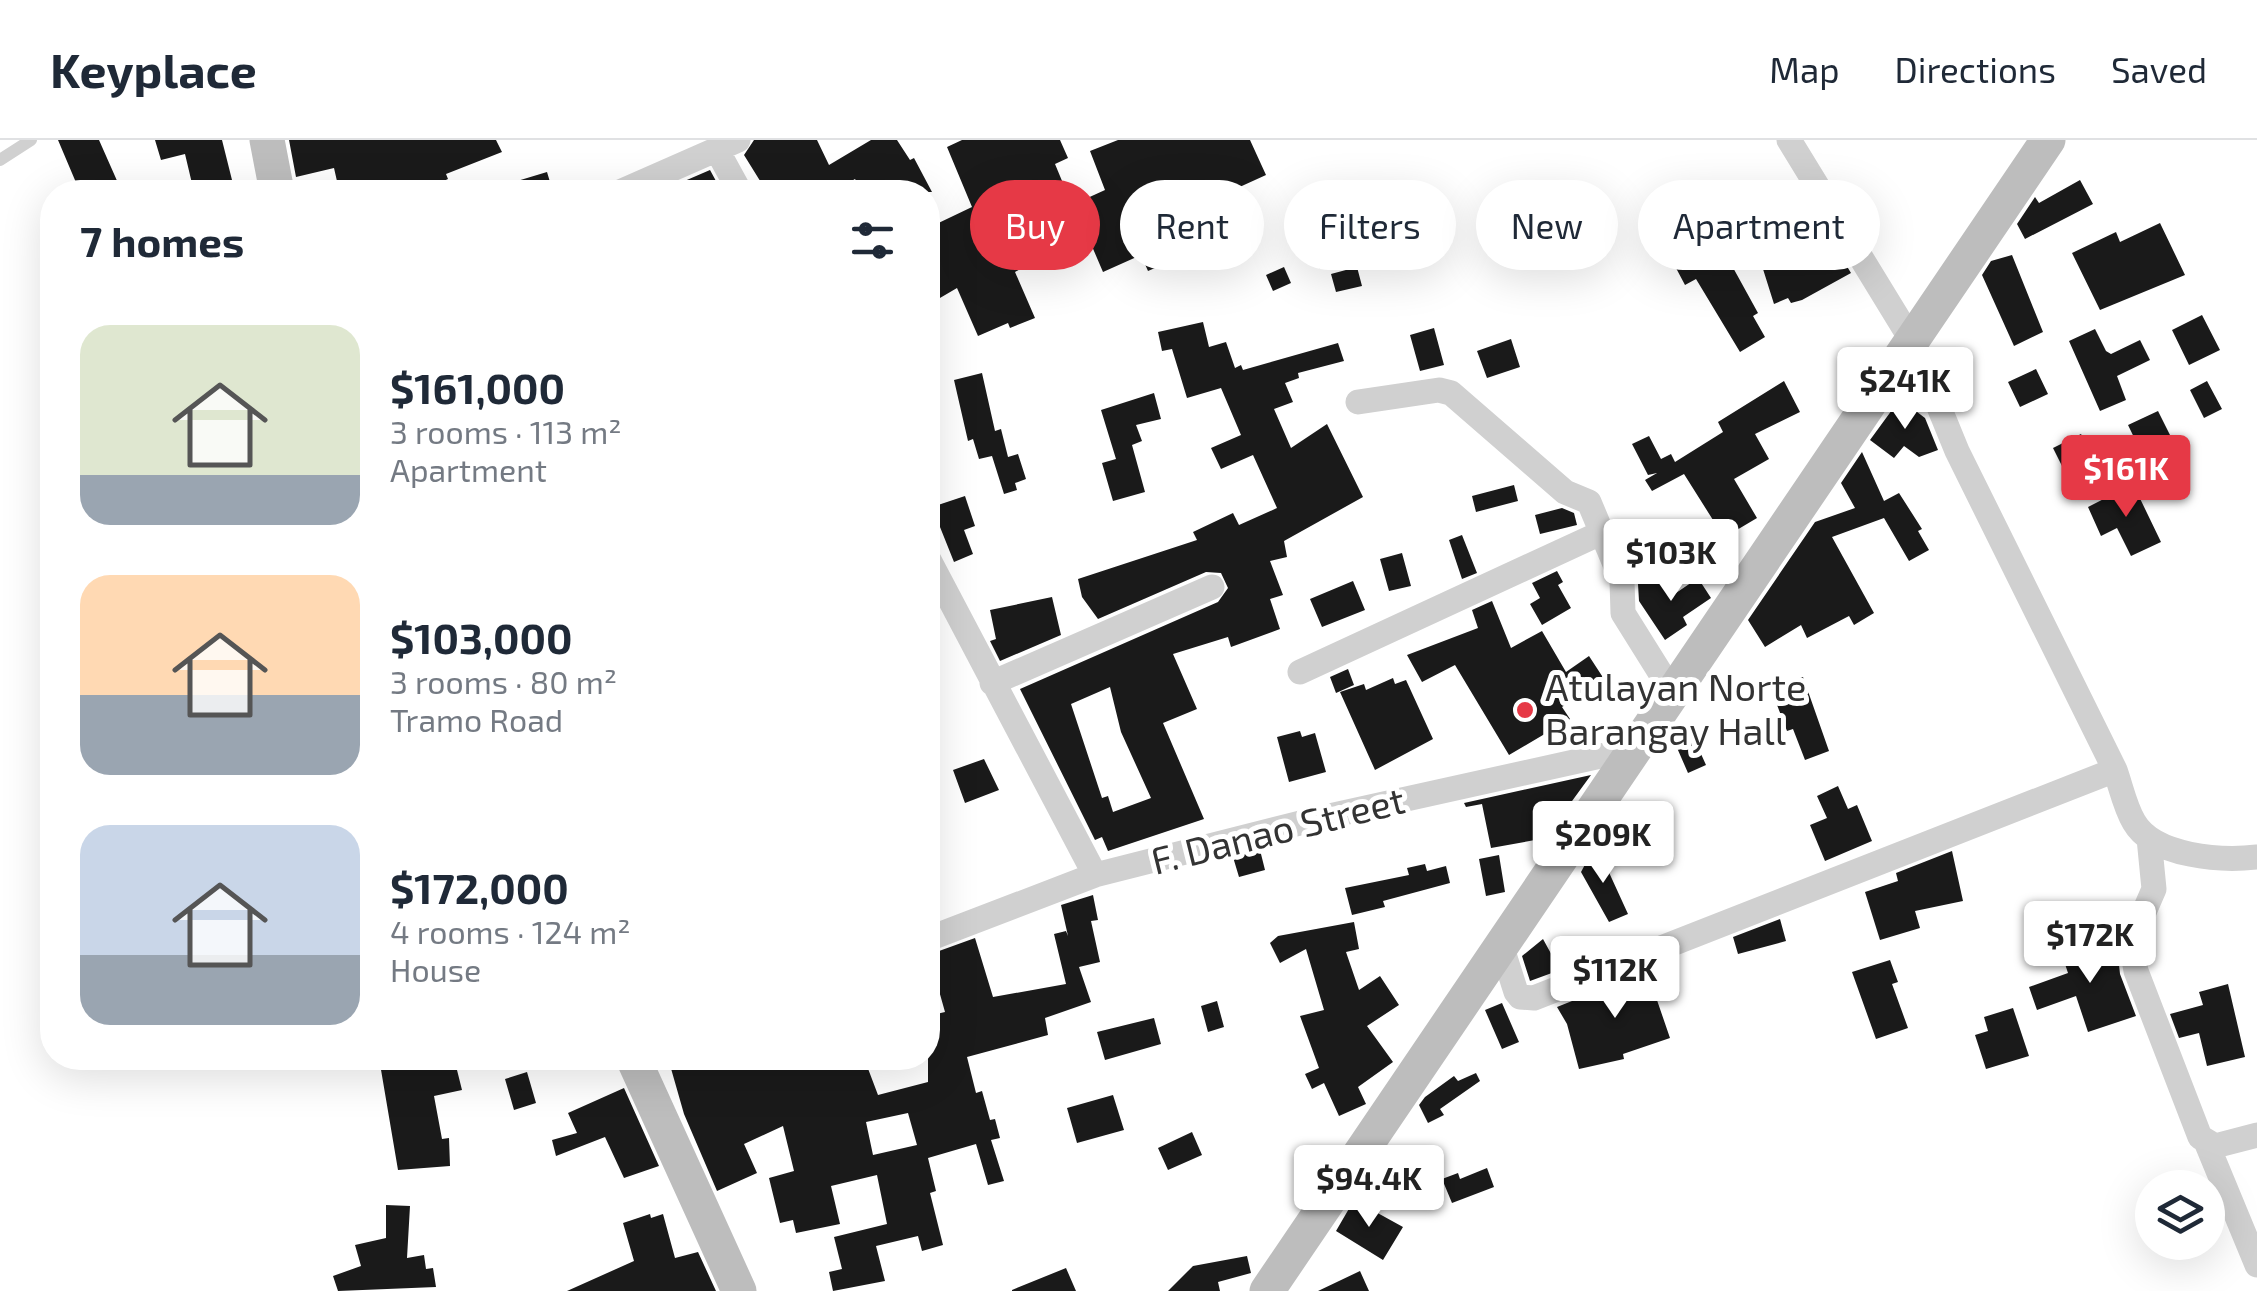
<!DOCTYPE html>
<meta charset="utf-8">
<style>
:root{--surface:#fff;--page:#f6f6f7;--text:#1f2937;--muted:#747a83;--line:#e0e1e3;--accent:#e63946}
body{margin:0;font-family:"Exo 2",sans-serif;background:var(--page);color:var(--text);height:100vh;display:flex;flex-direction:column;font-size:38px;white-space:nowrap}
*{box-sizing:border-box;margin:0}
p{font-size:32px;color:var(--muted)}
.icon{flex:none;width:55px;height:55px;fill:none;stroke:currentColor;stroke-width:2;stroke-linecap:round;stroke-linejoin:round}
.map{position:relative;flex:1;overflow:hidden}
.details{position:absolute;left:40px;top:40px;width:900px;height:890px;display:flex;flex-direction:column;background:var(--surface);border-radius:40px;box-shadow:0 10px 40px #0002}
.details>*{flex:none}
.top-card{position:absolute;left:970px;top:40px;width:950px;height:90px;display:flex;gap:20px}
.fabs{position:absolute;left:2135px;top:1030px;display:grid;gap:20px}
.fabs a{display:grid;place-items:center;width:90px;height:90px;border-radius:50%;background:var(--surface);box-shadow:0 10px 40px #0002;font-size:50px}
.price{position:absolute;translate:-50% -85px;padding:0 22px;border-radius:10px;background:#fff;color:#222;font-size:32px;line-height:65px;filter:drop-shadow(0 2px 5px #0008)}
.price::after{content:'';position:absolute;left:50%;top:60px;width:30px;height:22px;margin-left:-15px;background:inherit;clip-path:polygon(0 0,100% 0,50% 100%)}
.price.on{background:var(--accent);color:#fff}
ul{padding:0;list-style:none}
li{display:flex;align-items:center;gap:30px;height:250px;padding:0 40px}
li span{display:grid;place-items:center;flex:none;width:280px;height:200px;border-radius:30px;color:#555}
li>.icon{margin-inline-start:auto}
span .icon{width:120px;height:120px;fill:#fffc;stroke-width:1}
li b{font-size:42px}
h2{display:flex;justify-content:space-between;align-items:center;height:120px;padding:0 40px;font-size:42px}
.tag{padding:0 35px;border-radius:45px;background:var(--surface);box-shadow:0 10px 40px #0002;font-size:35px;line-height:90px}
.tag.on{background:var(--accent);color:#fff}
header{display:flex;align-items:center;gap:60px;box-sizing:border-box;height:140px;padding:0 50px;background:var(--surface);border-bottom:2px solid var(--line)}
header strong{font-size:48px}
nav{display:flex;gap:55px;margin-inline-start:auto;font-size:35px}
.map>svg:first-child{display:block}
.building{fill:#1a1a1a;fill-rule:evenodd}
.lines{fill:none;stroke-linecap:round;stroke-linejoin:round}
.lane{stroke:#d0d0d0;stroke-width:12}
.street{stroke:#d0d0d0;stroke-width:25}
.secondary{stroke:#bdbdbd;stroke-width:35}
.poi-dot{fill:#e63946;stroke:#fff;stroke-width:4}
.labels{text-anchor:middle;stroke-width:10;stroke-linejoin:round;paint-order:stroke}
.poi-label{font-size:38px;fill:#333;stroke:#fff;text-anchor:start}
.street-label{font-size:38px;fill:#333;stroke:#fff}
</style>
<header>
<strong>Keyplace</strong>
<nav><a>Map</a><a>Directions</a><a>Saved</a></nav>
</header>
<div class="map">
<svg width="2257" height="1151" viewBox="0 0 2257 1151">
<rect width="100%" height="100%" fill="#fff"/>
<!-- building -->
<path class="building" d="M58 0H99L122 52H80Z
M155 0H222L234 48 194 52 185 14 161 20Z
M289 0H496L502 12 446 34 448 39 420 52H372L371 42 339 50 334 28 296 37Z
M754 0H817L829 25 871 0H897L910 20 914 18 932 52H863L855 39 832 52H767L744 15Z
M962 0H1060L1068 18 1055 24 1072 65 1105 50 1090 11 1118 0H1250L1266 35 1233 50 1236 56 1210 68 1161 85 1176 119 1148 131 1141 115 1103 132 1091 104 1077 112 1071 100 1015 132 1035 178 1010 188 1008 183 978 196 957 148 928 165V88L972 67 947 7Z
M710 30 722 52H659Z
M547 32 553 52H495L494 48Z
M2080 40 2093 64 2025 99 2017 84 2035 57 2039 63Z
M1352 45 1366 76 1332 92 1318 61Z
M1815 73 1851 133 1802 160 1791 163 1788 158 1774 164 1757 110Z
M2160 83 2185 135 2100 170 2072 113 2116 92 2120 102Z
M1709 84 1758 173 1753 176 1765 197 1740 212 1696 139 1685 145 1676 128 1700 115 1689 95Z
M1331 105 1338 121 1320 129 1313 113Z
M2012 115 2043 192 2014 206 1982 135 1991 121Z
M1284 127 1291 143 1273 151 1266 135Z
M1357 127 1362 146 1336 152 1331 134Z
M2202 175 2220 210 2189 225 2172 190Z
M1203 182 1209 207 1226 202 1235 228 1241 225 1243 230 1338 203 1344 221 1298 233 1299 238 1285 243 1293 262 1274 269 1291 308 1327 284 1363 357 1284 401 1287 417 1270 421 1283 455 1270 459 1280 489 1231 507 1228 497 1173 514 1197 569 1163 583 1204 679 1108 711 1102 697 1095 700 1020 549 1218 462 1228 448 1221 433 1206 432 1098 479 1082 457 1078 439 1197 400 1193 392 1233 373 1239 385 1277 368 1253 315 1221 329 1211 308 1241 295 1221 248 1187 258 1172 209 1162 211 1158 192ZM1110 547 1121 592 1151 658 1113 672 1108 656 1102 658 1071 564Z
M1434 188 1444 225 1420 231 1410 195Z
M2095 189 2106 211 2111 214 2140 200 2150 220 2117 236 2126 260 2100 271 2069 201Z
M1511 199 1520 227 1487 238 1477 211Z
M2036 229 2048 254 2020 267 2008 242Z
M982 233 995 291 1001 289 1008 317 1018 314 1026 339 1015 343 1017 350 1004 354 992 316 979 319 973 299 968 301 954 240Z
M1784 241 1800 272 1755 294 1769 319 1734 339 1757 378 1725 397 1728 402 1712 412 1698 390 1713 380 1684 334 1652 351 1645 340 1657 333 1648 335 1632 304 1649 296 1661 319 1671 314 1675 322 1723 292 1718 282Z
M2207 241 2222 269 2204 278 2190 250Z
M1154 253 1161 279 1136 285 1142 301 1132 305 1145 352 1113 361 1102 323 1116 319 1101 270Z
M1900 259 1925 278 1938 310 1919 317 1904 306 1894 318 1870 300Z
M2158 271 2173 301 2143 316 2128 285Z
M2081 294 2096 324 2068 338 2053 308Z
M1862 312 1884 361 1899 353 1922 389 1918 391 1929 410 1909 421 1884 378 1832 397 1874 473 1854 485 1849 476 1807 498 1801 485 1765 507 1748 480 1815 382 1855 368 1841 343Z
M2133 344 2161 402 2131 416 2117 388 2101 396 2088 367Z
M1514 345 1518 361 1476 372 1472 356Z
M965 356 975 386 964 390 973 414 954 422 932 367Z
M1562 368 1574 373 1577 385 1540 394 1535 375Z
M1462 395 1477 433 1462 439 1449 400Z
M1402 413 1411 446 1389 451 1380 419Z
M1557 431 1563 442 1558 445 1571 468 1542 485 1530 464 1540 458 1532 443Z
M1665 437 1676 453 1698 438 1711 458 1683 477 1687 485 1665 500 1639 461 1638 444Z
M1353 441 1365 470 1322 487 1310 459Z
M1052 457 1061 495 1000 521 990 501 996 499 990 470Z
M1492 461 1511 508 1542 491 1566 532 1589 516 1604 539 1562 567 1570 579 1509 615 1455 525 1422 542 1407 515 1478 488 1472 470Z
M1348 529 1354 545 1336 553 1330 537Z
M1803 537 1829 611 1805 620 1793 589 1787 591 1771 549Z
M1393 538 1395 544 1406 540 1433 599 1375 630 1340 552 1364 544 1366 550Z
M1688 585 1706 625 1688 633 1671 594Z
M1300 591 1302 597 1315 593 1326 632 1289 642 1277 597Z
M984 619 999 650 965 663 953 630Z
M1591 635 1540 705 1535 700 1491 708 1482 664 1466 667 1464 663Z
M1838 646 1848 669 1857 665 1872 701 1825 721 1810 685 1827 678 1817 656Z
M1596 704 1628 774 1609 782 1581 732Z
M1260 710 1265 730 1239 737 1233 717Z
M1952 711 1963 761 1915 771 1920 788 1880 800 1865 752 1898 741 1896 733Z
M1499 715 1505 752 1486 756 1479 719Z
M1425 724 1427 731 1446 726 1450 743 1383 761 1385 767 1352 775 1345 748 1409 735 1407 728Z
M1093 755 1098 780 1091 781 1100 822 1079 827 1091 862 1045 878 1048 895 967 917 976 953 982 951 990 980 995 979 1000 998 991 1000 1004 1041 988 1045 976 1004 928 1018 936 1051 930 1053 943 1105 922 1111 918 1096 876 1106 885 1141 833 1151 829 1132 842 1129 834 1097 887 1084 877 1035 831 1046 840 1084 796 1093 793 1080 780 1083 769 1038 794 1031 783 986 744 1004 757 1033 717 1051 684 974 668 918H864L878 955 928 942V876L945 872 934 833 928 836V815L975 798 993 857 1066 844 1054 794 1066 791 1068 796 1061 765ZM908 973 917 1005 873 1015 866 982Z
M1780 779 1786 801 1738 814 1733 797Z
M1354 782 1359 809 1346 812 1359 850 1380 836 1399 865 1367 886 1393 922 1358 947 1366 964 1339 976 1324 943 1312 949 1305 934 1319 928 1300 876 1324 870 1306 809 1280 823 1270 803 1278 796Z
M2116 797 2120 834 2136 876 2088 892 2076 856 2037 870 2029 847 2068 833 2062 815Z
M1543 799 1560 830 1530 841 1522 816Z
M1890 820 1898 842 1892 844 1908 888 1876 899 1852 832Z
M1647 831 1670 898 1623 914 1624 919 1579 929 1567 884 1557 867Z
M2228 844 2245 917 2207 926 2199 893 2179 898 2170 874 2203 865 2199 852Z
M1217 861 1224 887 1208 892 1201 866Z
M1502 863 1519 902 1502 909 1485 870Z
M2013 868 2029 916 1986 929 1975 895 1988 891 1984 877Z
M1154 878 1161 904 1105 920 1097 892Z
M379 918H454L462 950 434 956 442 999 449 998 450 1026 398 1030Z
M527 932 536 963 514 970 505 939Z
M1476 933 1480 941 1440 969 1444 975 1428 983 1419 965 1425 957 1454 936 1458 941Z
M624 948 659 1026 624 1038 605 997 556 1016 552 1000 577 993 568 973Z
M1113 955 1124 990 1077 1003 1067 968Z
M1192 992 1202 1015 1168 1030 1158 1008Z
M1487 1028 1494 1047 1452 1063 1442 1039 1458 1033 1460 1039Z
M1354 1060 1403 1087 1383 1120 1336 1091Z
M386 1065 410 1066 407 1118 424 1115 426 1129 433 1128 436 1147 338 1151 333 1136 361 1126 355 1105 386 1098Z
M650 1074 651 1078 663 1074 675 1118 698 1112 716 1151H567L634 1121 623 1083Z
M1247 1116 1251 1133 1218 1142 1220 1151H1168L1193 1126Z
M1066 1128 1076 1151H1012V1150Z
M1360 1131 1369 1151H1318Z"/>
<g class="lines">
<!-- lane -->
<path class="lane" d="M0 20 31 0"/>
<!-- street -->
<path class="street" d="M1789 0 1912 201 1957 311 2115 630C2121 647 2125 667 2134 682 2154 717 2222 721 2257 717
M717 10 740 52
M620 52 738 0
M1358 262 1439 250 1451 253 1565 352 1589 362 1622 441 1623 473 1673 553
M928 418 1095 735
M1300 532 1603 392
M992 543 1212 447
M2149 698 2154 749 2131 802 2136 831 2200 997 2215 1006 2257 995
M928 799 1095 735 1316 679 1637 608
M1502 808 1516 852 1520 857 1534 858 2115 630
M2207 1004 2257 1125"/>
<!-- secondary -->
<path class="secondary" d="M267 0 277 52
M633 918 739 1151
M1267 1151 2048 0"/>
</g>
<!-- markers -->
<circle class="poi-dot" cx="1525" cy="570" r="10"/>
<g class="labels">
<!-- poi labels -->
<g class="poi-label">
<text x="1545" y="561">Atulayan Norte<tspan x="1545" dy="44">Barangay Hall</tspan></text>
</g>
<!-- street labels -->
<g class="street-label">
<text transform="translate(1278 691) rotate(-14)" y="13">F. Danao Street</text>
</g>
</g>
</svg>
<div class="fabs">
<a><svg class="icon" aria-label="layers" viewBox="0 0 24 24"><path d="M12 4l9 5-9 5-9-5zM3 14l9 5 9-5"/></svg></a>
</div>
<b class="price" style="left:1905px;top:292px">$241K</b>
<b class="price on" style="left:2126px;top:380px">$161K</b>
<b class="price" style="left:1671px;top:464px">$103K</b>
<b class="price" style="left:1603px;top:746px">$209K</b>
<b class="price" style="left:2090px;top:846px">$172K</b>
<b class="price" style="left:1615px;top:881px">$112K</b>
<b class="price" style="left:1369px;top:1090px">$94.4K</b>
<div class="top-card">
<a class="tag on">Buy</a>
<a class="tag">Rent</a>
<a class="tag">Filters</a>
<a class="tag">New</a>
<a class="tag">Apartment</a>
</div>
<section class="details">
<h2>7 homes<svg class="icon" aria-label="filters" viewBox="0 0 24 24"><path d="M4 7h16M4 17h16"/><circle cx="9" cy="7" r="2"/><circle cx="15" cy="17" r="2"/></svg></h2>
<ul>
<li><span style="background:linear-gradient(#dfe7d0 75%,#9aa5b1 0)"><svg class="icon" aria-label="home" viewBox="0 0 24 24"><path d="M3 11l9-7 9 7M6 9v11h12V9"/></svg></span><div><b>$161,000</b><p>3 rooms · 113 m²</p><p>Apartment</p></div></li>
<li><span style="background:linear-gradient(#ffd9b3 60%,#9aa5b1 0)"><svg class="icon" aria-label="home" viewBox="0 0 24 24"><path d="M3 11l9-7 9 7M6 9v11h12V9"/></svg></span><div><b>$103,000</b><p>3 rooms · 80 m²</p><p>Tramo Road</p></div></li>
<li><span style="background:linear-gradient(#c9d6e8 65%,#9aa5b1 0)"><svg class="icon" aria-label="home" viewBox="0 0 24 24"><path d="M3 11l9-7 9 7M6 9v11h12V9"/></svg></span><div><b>$172,000</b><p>4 rooms · 124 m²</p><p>House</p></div></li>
</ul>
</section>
</div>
